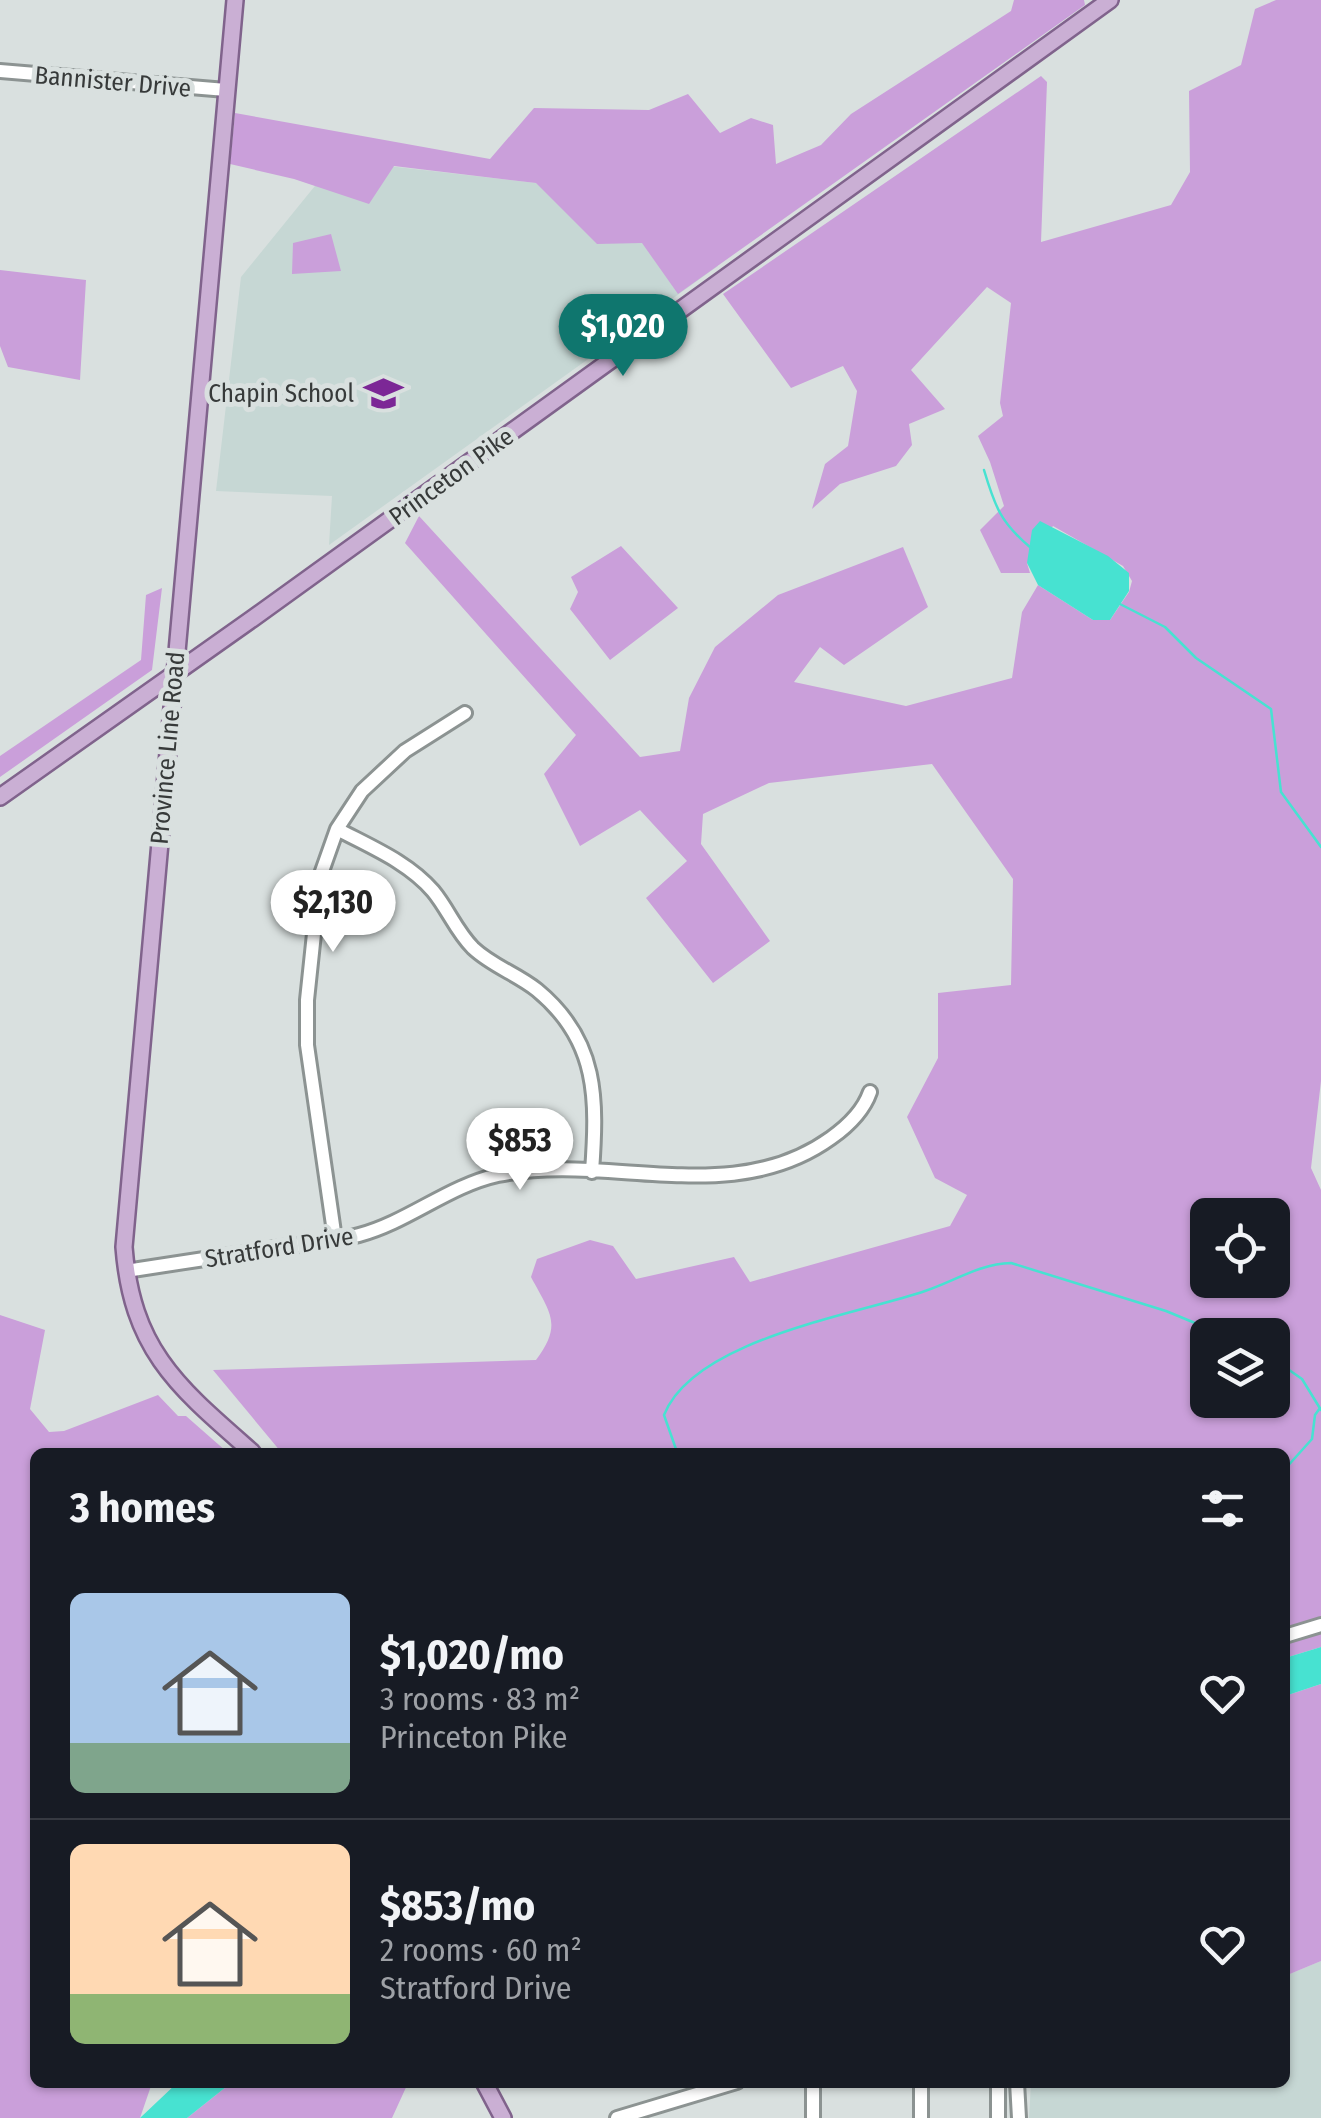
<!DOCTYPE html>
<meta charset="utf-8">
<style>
:root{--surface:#171b24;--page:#242831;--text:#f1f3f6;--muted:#9ea1a6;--line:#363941;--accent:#0f766e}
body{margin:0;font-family:"Fira Sans Condensed",sans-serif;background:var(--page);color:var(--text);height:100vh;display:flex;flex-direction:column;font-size:38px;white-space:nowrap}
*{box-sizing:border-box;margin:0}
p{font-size:32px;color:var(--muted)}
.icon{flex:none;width:55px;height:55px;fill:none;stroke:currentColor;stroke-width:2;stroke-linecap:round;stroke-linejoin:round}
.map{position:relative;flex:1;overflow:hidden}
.details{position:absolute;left:30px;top:1448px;width:1260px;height:640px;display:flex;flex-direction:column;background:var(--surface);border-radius:15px;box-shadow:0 2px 8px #0004}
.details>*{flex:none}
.tools{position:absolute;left:1190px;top:1198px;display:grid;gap:20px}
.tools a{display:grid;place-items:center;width:100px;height:100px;border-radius:15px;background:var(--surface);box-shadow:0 2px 8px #0004;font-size:50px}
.price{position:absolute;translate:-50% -85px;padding:0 22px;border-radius:35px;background:#fff;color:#222;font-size:32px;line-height:65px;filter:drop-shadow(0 2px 5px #0008)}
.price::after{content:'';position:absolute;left:50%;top:60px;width:30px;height:22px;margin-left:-15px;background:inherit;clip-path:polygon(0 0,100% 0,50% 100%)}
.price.on{background:var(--accent);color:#fff}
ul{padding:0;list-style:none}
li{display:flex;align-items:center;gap:30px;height:250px;padding:0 40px}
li+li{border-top:2px solid var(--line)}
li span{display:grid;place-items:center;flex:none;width:280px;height:200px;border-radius:15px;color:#555}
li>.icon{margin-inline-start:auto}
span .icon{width:120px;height:120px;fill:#fffc;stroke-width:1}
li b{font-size:42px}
h2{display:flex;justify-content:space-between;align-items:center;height:120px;padding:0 40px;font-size:42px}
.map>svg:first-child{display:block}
.built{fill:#c6d7d4}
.green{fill:#ca9fda;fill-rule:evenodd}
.water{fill:#47e2d1}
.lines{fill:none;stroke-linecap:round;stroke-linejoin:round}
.stream{stroke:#47e2d1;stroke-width:2.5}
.minor-casing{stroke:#8c9392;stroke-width:18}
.major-casing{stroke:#80638c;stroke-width:20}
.minor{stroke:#fff;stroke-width:12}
.major{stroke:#caafd4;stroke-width:15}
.labels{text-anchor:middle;stroke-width:10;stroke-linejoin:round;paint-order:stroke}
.street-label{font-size:25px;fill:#373a3a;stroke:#d9e0df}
.poi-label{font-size:25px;fill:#373a3a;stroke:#d9e0df;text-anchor:end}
</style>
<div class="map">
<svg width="1321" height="2118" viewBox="0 0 1321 2118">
<rect width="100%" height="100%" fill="#d9e0df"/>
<!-- built -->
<path class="built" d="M336 160 674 199 718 266 329 545 332 496 216 491 241 277Z
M1321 1961V2118H1029L1031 2083 1285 2082V1976Z"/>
<!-- green -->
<path class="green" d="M1014 0H1084L1085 5 678 294 642 243 597 244 536 183 394 166 369 204 294 179 230 164 235 113 490 159 534 108 649 110 688 94 720 133 751 118 773 125 776 164 821 145 851 114 1011 11Z
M1276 0H1321V1081L1311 1168 1321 1190V1647L1285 1658V1452H281L213 1370 536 1360C563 1324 550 1313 531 1277L537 1259 590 1240 613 1246 636 1279 734 1257 750 1282 950 1226 967 1195 935 1178 907 1117 938 1058V993L1011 985 1013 879 932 764 769 783 703 814 701 844 770 941 713 983 646 898 687 861 640 810 580 846 544 774 576 735 405 543 419 516 640 757 680 751 689 698 715 647 778 595 903 547 928 607 844 665 820 647 794 682 906 706 1012 678 1022 612 1038 585 1093 620H1110L1129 592 1132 581 1123 566 1053 526 1027 563 1030 573H1001L980 530 1004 506 990 462 978 436 1003 416 1000 403 1011 303 987 287 911 370 945 409 909 424 912 445 896 466 840 484 812 509 825 464 848 446 857 391 843 366 791 388 723 294 1041 76 1047 82 1041 242 1171 205 1190 172 1189 91 1241 65 1255 9ZM1208 1215H1272V1280H1208ZM1208 1335H1272V1400H1208Z
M331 234 341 271 292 274 293 243Z
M0 270 86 280 80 380 8 367 0 346Z
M621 546 678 608 610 660 570 609 578 592 571 577Z
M162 588 152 670 0 777V756L141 660 146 595Z
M0 1315 45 1330 30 1409 49 1432 64 1431 158 1395 178 1416H186L227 1452H35V2082L152 2083 140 2118H0Z
M1321 1684V1961L1285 1976V1696Z
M231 2083H408L392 2118H187Z"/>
<!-- water -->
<path class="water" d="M1040 521 1108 556 1129 573V591L1110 620H1093L1038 585 1027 563 1032 530Z
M1321 1647V1684L1285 1696V1658Z
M177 2083V2082L231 2083 187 2118H140Z"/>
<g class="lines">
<!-- stream -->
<path class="stream" d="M984 470C995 507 1001 523 1031 548
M1118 603 1165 627 1196 658 1271 709 1281 792 1321 847
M1272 1358 1302 1379 1321 1410
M677 1452 664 1415C694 1339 855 1315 925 1291 955 1281 979 1264 1011 1263L1166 1311 1224 1335
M1285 1469 1312 1439 1315 1415 1320 1408"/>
<defs>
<path id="minor" d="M0 71 226 90
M337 829C371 847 408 862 433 891 448 909 456 931 473 948 492 966 517 974 537 990 599 1041 597 1100 592 1172
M335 1239 307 1045V1000L320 877 337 829 362 791 405 751 465 713
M126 1271C176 1263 226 1256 276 1248 303 1244 332 1242 359 1235 408 1222 448 1186 498 1175 609 1152 731 1210 831 1138 848 1126 863 1112 870 1092
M1285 1636 1321 1625
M813 2082V2118
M921 2082V2118
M1017 2082 1019 2118
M617 2118 737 2082
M998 2118V2082"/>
<path id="major" d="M235 0 124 1247C132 1351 179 1388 252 1452
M0 797 252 619 1110 0
M484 2082 503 2118"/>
</defs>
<!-- minor casing -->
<use href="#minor" class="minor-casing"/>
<!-- major casing -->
<use href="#major" class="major-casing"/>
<!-- minor -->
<use href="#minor" class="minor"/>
<!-- major -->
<use href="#major" class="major"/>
</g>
<!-- icons -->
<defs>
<symbol id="school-bare" viewBox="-9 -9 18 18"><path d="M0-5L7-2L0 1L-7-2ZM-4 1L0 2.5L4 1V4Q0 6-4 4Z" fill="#7c2796" stroke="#d9e0df" stroke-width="2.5" paint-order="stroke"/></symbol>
</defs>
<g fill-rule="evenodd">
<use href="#school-bare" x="356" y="366" width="55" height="55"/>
</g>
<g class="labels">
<!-- street labels -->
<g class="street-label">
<text transform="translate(113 81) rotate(5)" y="9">Bannister Drive</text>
<text transform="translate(451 476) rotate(-36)" y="9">Princeton Pike</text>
<text transform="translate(167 748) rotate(-85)" y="9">Province Line Road</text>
<text transform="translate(279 1247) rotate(-9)" y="9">Stratford Drive</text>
</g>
<!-- poi labels -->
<g class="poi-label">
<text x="354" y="402">Chapin School</text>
</g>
</g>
</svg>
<div class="tools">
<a><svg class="icon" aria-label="locate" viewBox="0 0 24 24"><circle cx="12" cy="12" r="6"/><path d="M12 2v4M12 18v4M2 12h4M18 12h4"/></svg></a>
<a><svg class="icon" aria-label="layers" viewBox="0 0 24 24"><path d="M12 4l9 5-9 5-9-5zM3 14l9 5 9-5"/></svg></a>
</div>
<b class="price on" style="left:623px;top:379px">$1,020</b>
<b class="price" style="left:333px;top:955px">$2,130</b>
<b class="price" style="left:520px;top:1193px">$853</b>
<section class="details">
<h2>3 homes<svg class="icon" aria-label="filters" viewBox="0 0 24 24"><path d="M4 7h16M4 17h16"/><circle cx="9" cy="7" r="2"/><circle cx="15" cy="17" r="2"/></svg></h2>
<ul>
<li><span style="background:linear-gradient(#a9c7e8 75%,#7fa58c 0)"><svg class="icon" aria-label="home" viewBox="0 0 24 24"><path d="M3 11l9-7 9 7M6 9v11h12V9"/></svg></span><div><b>$1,020/mo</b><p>3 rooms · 83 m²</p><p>Princeton Pike</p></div><svg class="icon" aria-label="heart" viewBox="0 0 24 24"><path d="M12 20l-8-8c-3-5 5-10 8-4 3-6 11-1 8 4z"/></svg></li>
<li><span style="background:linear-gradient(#ffd9b3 75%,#8fb573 0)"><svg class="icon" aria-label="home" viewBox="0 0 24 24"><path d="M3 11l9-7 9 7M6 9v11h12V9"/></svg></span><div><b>$853/mo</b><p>2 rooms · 60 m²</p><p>Stratford Drive</p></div><svg class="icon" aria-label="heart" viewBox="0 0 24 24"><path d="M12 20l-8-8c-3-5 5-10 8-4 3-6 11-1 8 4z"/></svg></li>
</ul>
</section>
</div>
